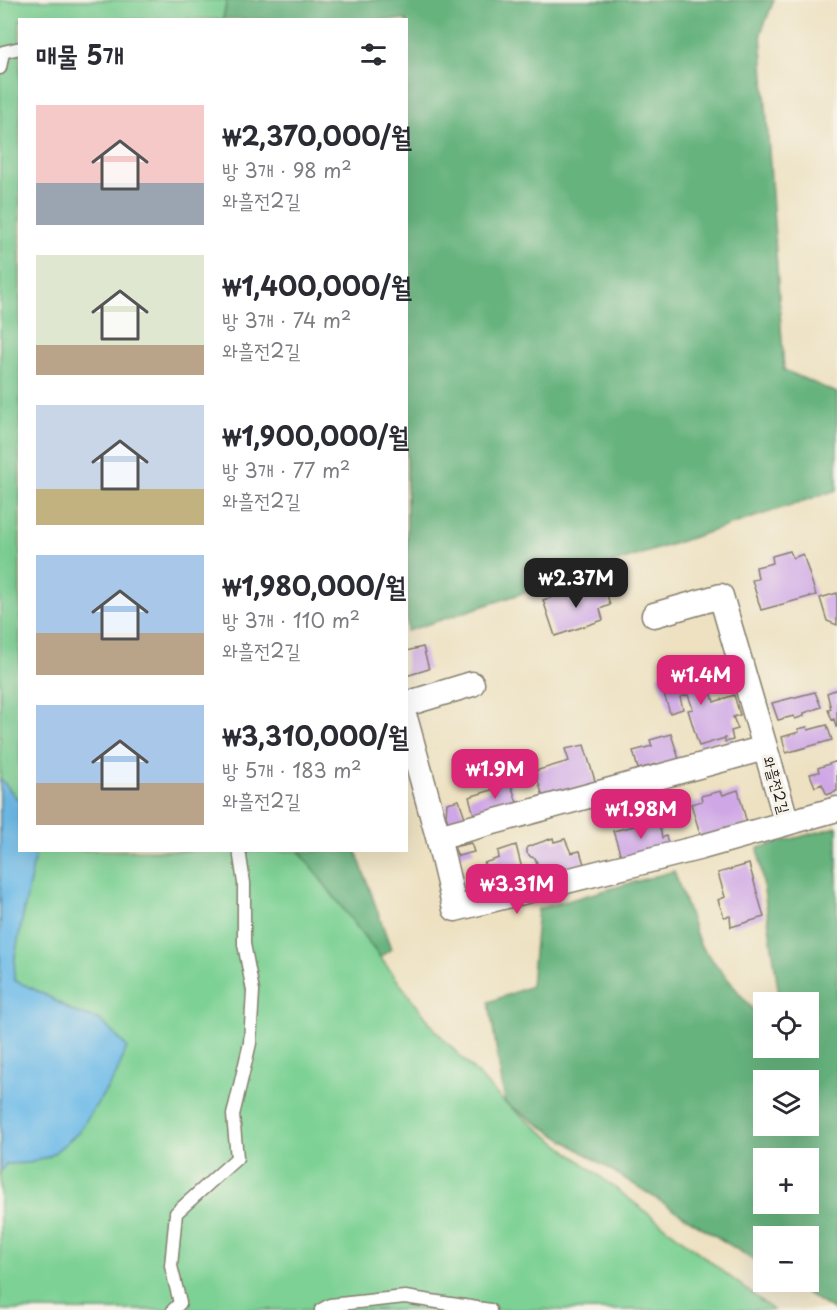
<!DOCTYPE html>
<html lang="ko">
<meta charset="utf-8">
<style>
:root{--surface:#fff;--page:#f2f2f3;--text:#2b2b33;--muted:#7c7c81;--accent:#db2777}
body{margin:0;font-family:"Playpen Sans","Poor Story",sans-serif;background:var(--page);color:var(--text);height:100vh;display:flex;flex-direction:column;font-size:22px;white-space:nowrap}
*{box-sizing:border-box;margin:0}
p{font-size:20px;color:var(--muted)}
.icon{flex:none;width:33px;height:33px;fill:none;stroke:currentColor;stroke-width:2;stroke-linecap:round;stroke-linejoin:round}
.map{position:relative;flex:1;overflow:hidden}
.side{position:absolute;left:18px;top:18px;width:390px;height:834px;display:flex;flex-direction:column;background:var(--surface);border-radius:0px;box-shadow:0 6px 24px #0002}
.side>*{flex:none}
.controls{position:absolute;left:753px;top:992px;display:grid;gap:12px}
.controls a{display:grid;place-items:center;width:66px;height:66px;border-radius:0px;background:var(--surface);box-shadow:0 6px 24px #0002;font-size:30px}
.price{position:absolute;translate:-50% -51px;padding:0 14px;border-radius:12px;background:var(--accent);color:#fff;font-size:20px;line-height:39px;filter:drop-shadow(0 2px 3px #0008)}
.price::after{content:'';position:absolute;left:50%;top:36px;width:18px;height:14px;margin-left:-9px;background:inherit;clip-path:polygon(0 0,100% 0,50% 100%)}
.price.on{background:#222;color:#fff}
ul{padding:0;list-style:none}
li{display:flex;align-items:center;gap:18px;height:150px;padding:0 18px}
li span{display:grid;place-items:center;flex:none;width:168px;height:120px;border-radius:0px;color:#555}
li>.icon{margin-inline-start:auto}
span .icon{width:72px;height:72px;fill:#fffc;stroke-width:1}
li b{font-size:26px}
h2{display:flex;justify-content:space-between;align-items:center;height:72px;padding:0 18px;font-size:26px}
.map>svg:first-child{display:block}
.green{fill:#7dd194;stroke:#4c7658;stroke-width:1.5}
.forest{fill:#66b37e;stroke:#41684d;stroke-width:1.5;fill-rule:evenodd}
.water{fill:#6ebbe8;stroke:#456c82;stroke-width:1.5}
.building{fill:#cfa7e6}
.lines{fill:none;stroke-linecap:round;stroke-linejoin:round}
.lane-casing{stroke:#847e6e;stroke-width:15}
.street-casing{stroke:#847e6e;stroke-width:27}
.lane{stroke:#fff;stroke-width:12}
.street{stroke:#fff;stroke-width:24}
.labels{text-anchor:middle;stroke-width:6;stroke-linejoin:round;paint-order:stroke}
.street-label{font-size:15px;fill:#1c1c1c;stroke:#f7f3e8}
</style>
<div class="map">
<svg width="837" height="1310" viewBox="0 0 837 1310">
<rect width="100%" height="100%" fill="#f7f3e8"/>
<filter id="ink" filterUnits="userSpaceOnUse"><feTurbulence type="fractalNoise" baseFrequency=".0167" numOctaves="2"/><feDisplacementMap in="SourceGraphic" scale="12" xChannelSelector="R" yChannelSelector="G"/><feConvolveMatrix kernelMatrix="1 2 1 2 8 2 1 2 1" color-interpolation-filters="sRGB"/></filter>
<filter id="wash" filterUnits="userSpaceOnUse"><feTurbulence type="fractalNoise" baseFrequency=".008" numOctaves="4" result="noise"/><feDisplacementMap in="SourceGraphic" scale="24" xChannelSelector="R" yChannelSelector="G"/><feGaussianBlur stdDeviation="1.35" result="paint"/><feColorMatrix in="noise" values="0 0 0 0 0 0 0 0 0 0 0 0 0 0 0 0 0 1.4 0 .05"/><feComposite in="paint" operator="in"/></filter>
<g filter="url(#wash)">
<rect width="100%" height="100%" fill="#ede1c1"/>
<!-- green -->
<path class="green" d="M0 0H227L223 19 20 20V850L299 851 437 1032 505 1103 773 1310H0Z"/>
<!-- forest -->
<path class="forest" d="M227 0H774L761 33 784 370 837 393V490L407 631 406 20 223 19Z
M837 827V1310H833L787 1281H808V1236H764L763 1266 505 1103 489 1002 531 986 538 909 674 871 700 945 763 1022 764 1047H808V1002H780L758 848ZM764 1080H808V1125H764ZM764 1158H808V1203H764Z
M299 851H356L391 949 380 957Z"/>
<!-- water -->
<path class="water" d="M0 778 19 801 20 850 36 851 15 956 14 980 42 993 74 1012 100 1020 127 1047 116 1075 78 1133 50 1156 30 1163 6 1164 0 1172Z"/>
<g id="blocks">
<!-- building -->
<path class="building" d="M790 551 793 558 803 554 816 595 761 610 752 580 758 579 756 567 773 563 772 556Z
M598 583 600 589 605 588 610 605 600 609 603 620 555 636 543 600Z
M837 593V625L827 621 820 598Z
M423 647 429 669 406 676V651Z
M678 669 680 677 705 670 714 702 734 695 740 715 733 717 738 729 731 731 733 740 725 742V738L699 746 688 710 693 709 688 695 680 697 683 709 670 713 658 675Z
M837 689V727H836L834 719 832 720 828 710 831 709 827 693Z
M815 692 821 707 804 713V716L795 719 794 716 778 720 772 703Z
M827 725 832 740 786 753 782 737 799 732 798 729 807 727 808 730Z
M671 734 680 762 658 768 657 764 638 769 633 751 652 746 650 740Z
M584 745 597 787 545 803 535 771 569 761 565 749Z
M837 761V791L827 795 822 784 815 787 810 774 819 772 818 768Z
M507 772 520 812 477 825 469 797 492 790 488 776Z
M738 790 748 827 702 840 691 804 702 801 701 796 721 791 723 795Z
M459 800 468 826 451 831 446 816 447 803Z
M656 816 657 819 660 818 663 827 660 828 662 838 666 836 670 849 623 862 613 831 643 824 641 820Z
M553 838 554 842 565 839 571 853 580 851 586 871 540 885 533 867 538 866 535 858 531 857 527 853V847Z
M471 843 474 852 458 856 454 847Z
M516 845 527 889 489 898 485 884 490 882 484 863 499 858 498 851Z
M749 864 764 917 731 927 730 916 724 917 718 900 725 897 718 873Z"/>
</g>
</g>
<g filter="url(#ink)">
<use href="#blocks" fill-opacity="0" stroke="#847e6e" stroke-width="1.5"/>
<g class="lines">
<defs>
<path id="lane" d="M0 68 3 52 20 48
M173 1310 180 1303 171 1266 176 1213 237 1158 233 1115 250 1043 253 991 244 944V883L239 850
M321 1310 330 1305 405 1297 490 1310"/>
<path id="street" d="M654 615 721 596 787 823 837 809
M406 704 472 684
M406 721 438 837 455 909 702 847 787 823
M438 837 765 748"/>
</defs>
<!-- lane casing -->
<use href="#lane" class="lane-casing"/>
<!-- street casing -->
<use href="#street" class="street-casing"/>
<!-- lane -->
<use href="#lane" class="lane"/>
<!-- street -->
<use href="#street" class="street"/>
</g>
</g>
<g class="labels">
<!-- street labels -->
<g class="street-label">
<text transform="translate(776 785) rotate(74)" y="5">와흘전2길</text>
</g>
</g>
</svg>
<div class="controls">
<a><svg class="icon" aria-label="locate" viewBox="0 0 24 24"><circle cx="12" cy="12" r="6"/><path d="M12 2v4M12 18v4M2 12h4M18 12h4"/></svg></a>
<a><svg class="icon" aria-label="layers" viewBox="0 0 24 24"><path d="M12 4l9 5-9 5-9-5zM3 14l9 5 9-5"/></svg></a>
<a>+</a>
<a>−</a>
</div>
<b class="price on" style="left:576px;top:609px">₩2.37M</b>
<b class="price" style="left:701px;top:706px">₩1.4M</b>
<b class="price" style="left:495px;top:800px">₩1.9M</b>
<b class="price" style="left:641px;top:840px">₩1.98M</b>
<b class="price" style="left:517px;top:915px">₩3.31M</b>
<section class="side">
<h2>매물 5개<svg class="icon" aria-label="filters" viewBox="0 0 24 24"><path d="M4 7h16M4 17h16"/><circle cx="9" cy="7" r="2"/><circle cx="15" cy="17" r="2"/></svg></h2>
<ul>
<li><span style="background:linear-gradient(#f6c9c9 65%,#9aa5b1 0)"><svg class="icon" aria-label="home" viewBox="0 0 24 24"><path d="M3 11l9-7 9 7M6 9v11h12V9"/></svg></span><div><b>₩2,370,000/월</b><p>방 3개 · 98 m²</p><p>와흘전2길</p></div></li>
<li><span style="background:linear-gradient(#dfe7d0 75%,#b9a48a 0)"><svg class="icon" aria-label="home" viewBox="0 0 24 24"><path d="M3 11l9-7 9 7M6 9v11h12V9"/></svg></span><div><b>₩1,400,000/월</b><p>방 3개 · 74 m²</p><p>와흘전2길</p></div></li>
<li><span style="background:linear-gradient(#c9d6e8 70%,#c2b280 0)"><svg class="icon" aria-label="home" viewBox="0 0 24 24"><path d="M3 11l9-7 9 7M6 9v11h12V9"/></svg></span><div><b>₩1,900,000/월</b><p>방 3개 · 77 m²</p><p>와흘전2길</p></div></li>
<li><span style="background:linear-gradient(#a9c7e8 65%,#b9a48a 0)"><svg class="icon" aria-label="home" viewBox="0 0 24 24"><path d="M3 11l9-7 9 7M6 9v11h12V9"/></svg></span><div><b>₩1,980,000/월</b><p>방 3개 · 110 m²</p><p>와흘전2길</p></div></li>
<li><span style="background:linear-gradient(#a9c7e8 65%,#b9a48a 0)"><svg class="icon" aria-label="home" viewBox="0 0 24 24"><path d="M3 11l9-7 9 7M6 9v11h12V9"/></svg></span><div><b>₩3,310,000/월</b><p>방 5개 · 183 m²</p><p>와흘전2길</p></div></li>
</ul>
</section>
</div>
